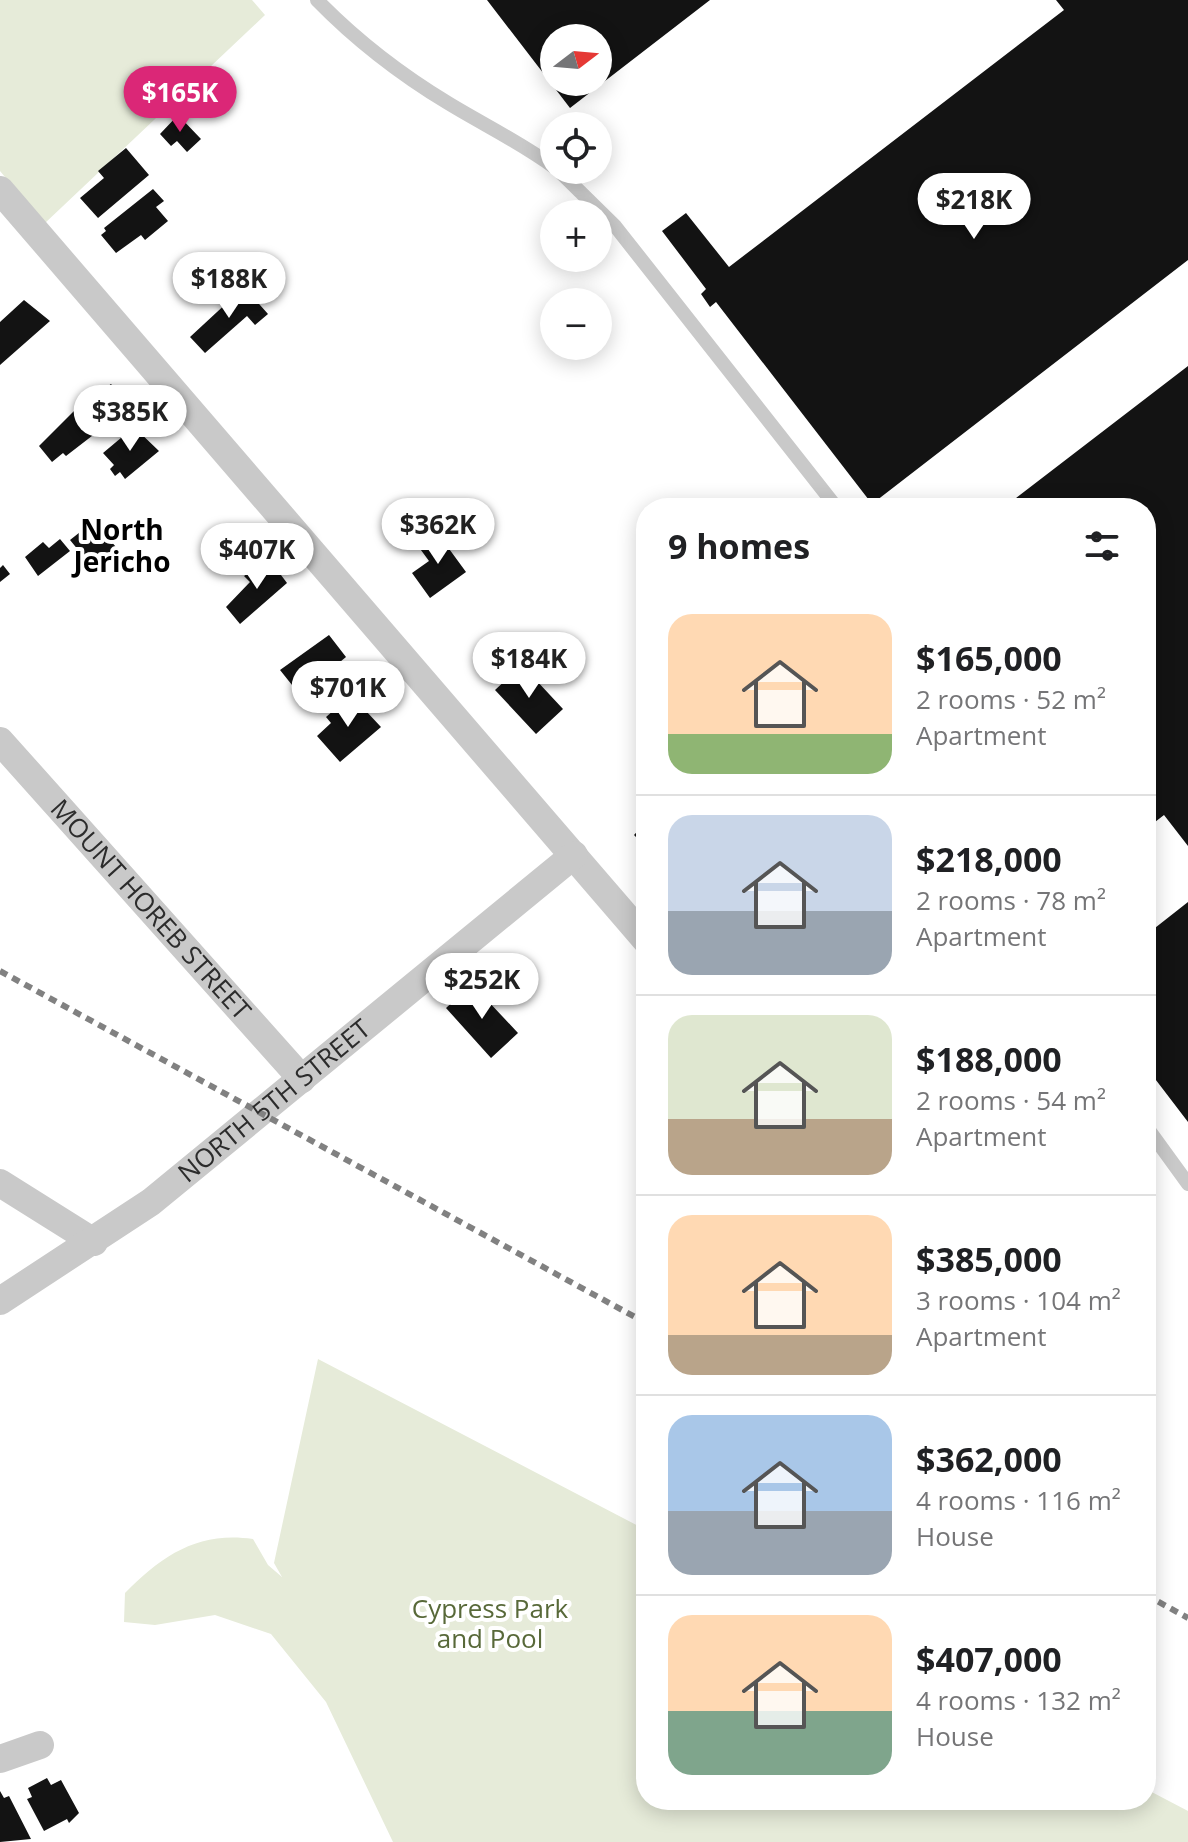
<!DOCTYPE html>
<meta charset="utf-8">
<style>
:root{--surface:#fff;--page:#f6f6f6;--text:#202124;--muted:#757577;--line:#e0e0e0;--accent:#db2777}
body{margin:0;font-family:"Open Sans",sans-serif;background:var(--page);color:var(--text);height:100vh;display:flex;flex-direction:column;font-size:30px;white-space:nowrap}
*{box-sizing:border-box;margin:0}
p{font-size:26px;color:var(--muted)}
.icon{flex:none;width:44px;height:44px;fill:none;stroke:currentColor;stroke-width:2;stroke-linecap:round;stroke-linejoin:round}
.map{position:relative;flex:1;overflow:hidden}
.drawer{position:absolute;left:636px;top:498px;width:520px;height:1312px;display:flex;flex-direction:column;background:var(--surface);border-radius:32px;box-shadow:0 4px 20px #0003}
.drawer>*{flex:none}
.needle{width:52px;rotate:74deg}
.tools{position:absolute;left:540px;top:24px;display:grid;gap:16px}
.tools a{display:grid;place-items:center;width:72px;height:72px;border-radius:50%;background:var(--surface);box-shadow:0 4px 20px #0003;font-size:40px}
.price{position:absolute;translate:-50% -68px;padding:0 18px;border-radius:28px;background:#fff;color:#222;font-size:26px;line-height:52px;filter:drop-shadow(0 2px 4px #0008)}
.price::after{content:'';position:absolute;left:50%;top:48px;width:24px;height:18px;margin-left:-12px;background:inherit;clip-path:polygon(0 0,100% 0,50% 100%)}
.price.active{background:var(--accent);color:#fff}
ul{padding:0;list-style:none}
li{display:flex;align-items:center;gap:24px;height:200px;padding:0 32px}
li+li{border-top:2px solid var(--line)}
li span{display:grid;place-items:center;flex:none;width:224px;height:160px;border-radius:24px;color:#555}
li>.icon{margin-inline-start:auto}
span .icon{width:96px;height:96px;fill:#fffc;stroke-width:1}
li b{font-size:34px}
h2{display:flex;justify-content:space-between;align-items:center;height:96px;padding:0 32px;font-size:34px}
.map>svg:first-child{display:block}
.green{fill:#e6ebd9}
.building{fill:#131313;fill-rule:evenodd}
.lines{fill:none;stroke-linecap:round;stroke-linejoin:round}
.lane{stroke:#c9c9c9;stroke-width:14}
.street{stroke:#c9c9c9;stroke-width:28}
.rail{stroke:#818181;stroke-width:6;stroke-dasharray:8 6;stroke-linecap:butt}
.labels{text-anchor:middle;stroke-width:8;stroke-linejoin:round;paint-order:stroke}
.street-label{font-size:26px;fill:#2c2c2c;stroke:#fff}
.park-label{font-size:26px;fill:#586939;stroke:#fff}
.neighbourhood-label{font-size:28px;font-weight:bold;fill:#000;stroke:#fff}
</style>
<div class="map">
<svg width="1188" height="1842" viewBox="0 0 1188 1842">
<rect width="100%" height="100%" fill="#fff"/>
<!-- green -->
<path class="green" d="M0 0H252L265 15 44 224 0 171Z
M318 1359 646 1530V1800H1146V1789L1188 1811V1842H393L326 1702 271 1634 215 1615 155 1625 124 1622 125 1593C162 1555 199 1531 253 1539L268 1565 282 1577 274 1563Z"/>
<!-- building -->
<path class="building" d="M487 0H710L570 108ZM554 38H598V82H554Z
M1056 0H1188V260L872 504 716 302 710 307 701 294 706 289 662 231 686 213 729 267 1064 10Z
M178 115 201 139 187 152 177 141 171 146 160 134Z
M126 148 149 175 98 218 80 198 104 178 98 171Z
M153 189 164 201 156 207 168 221 145 240 141 235 116 253 101 235 106 231 104 228Z
M244 287 268 314 255 325 247 316 205 353 190 337Z
M24 300 50 321 0 365V322Z
M1188 366V846L1164 815 1146 829V508H1003Z
M111 384 127 404 121 409 123 412 66 456 63 453 52 462 39 446 74 411Z
M134 427 159 451 125 479 120 472 115 476 110 469 114 465 103 453Z
M94 521 121 553 97 573 70 540Z
M443 533 450 543 447 546 466 572 430 598 412 573 429 561 418 546 435 534 437 537Z
M60 539 70 551 38 576 25 557 43 542 49 548Z
M269 559 287 583 240 624 226 607 250 582 244 576Z
M3 565 10 574 0 582V568Z
M329 635 346 657 300 695 280 670Z
M522 665 563 709 536 734 495 690Z
M351 695 381 727 340 762 317 736 331 723 326 717Z
M646 822V847L634 835Z
M1188 902V1122L1146 1067V935Z
M472 984 518 1033 491 1058 446 1008Z
M47 1778 51 1785 61 1780 79 1813 69 1823 67 1819 44 1831 27 1799 32 1797 28 1788Z
M0 1791 4 1798 9 1796 31 1839 0 1842Z"/>
<g class="lines">
<!-- lane -->
<path class="lane" d="M317 0C356 40 400 74 448 103 484 125 520 142 554 167
M558 170 615 226 837 508
M1146 1126 1188 1184"/>
<!-- street -->
<g class="street">
<path d="M0 190 646 940"/>
<path id="s1" d="M0 741 302 1079"/>
<path d="M0 1183 94 1242"/>
<path id="s2" d="M0 1301 151 1202 574 855"/>
<path d="M0 1759 40 1745"/>
</g>
<!-- rail -->
<path class="rail" d="M0 971 646 1323
M1146 1595 1188 1618"/>
</g>
<g class="labels">
<!-- street labels -->
<g class="street-label">
<text dy="9" stroke="none"><textPath href="#s1" startOffset="226">MOUNT HOREB STREET</textPath></text>
<text dy="9" stroke="none"><textPath href="#s2" startOffset="340">NORTH 5TH STREET</textPath></text>
</g>
<!-- park labels -->
<g class="park-label">
<text x="490" y="1618">Cypress Park<tspan x="490" dy="30">and Pool</tspan></text>
</g>
<!-- neighbourhood labels -->
<g class="neighbourhood-label">
<text x="122" y="540">North<tspan x="122" dy="32">Jericho</tspan></text>
</g>
</g>
</svg>
<div class="tools">
<a><svg class="needle" viewBox="-14 -14 28 28"><path d="M0-13l5 13h-10z" fill="#e53935"/><path d="M0 13l5-13h-10z" fill="#757577"/></svg></a>
<a><svg class="icon" aria-label="locate" viewBox="0 0 24 24"><circle cx="12" cy="12" r="6"/><path d="M12 2v4M12 18v4M2 12h4M18 12h4"/></svg></a>
<a>+</a>
<a>−</a>
</div>
<b class="price active" style="left:180px;top:134px">$165K</b>
<b class="price" style="left:974px;top:241px">$218K</b>
<b class="price" style="left:229px;top:320px">$188K</b>
<b class="price" style="left:130px;top:453px">$385K</b>
<b class="price" style="left:438px;top:566px">$362K</b>
<b class="price" style="left:257px;top:591px">$407K</b>
<b class="price" style="left:529px;top:700px">$184K</b>
<b class="price" style="left:348px;top:729px">$701K</b>
<b class="price" style="left:482px;top:1021px">$252K</b>
<section class="drawer">
<h2>9 homes<svg class="icon" aria-label="filters" viewBox="0 0 24 24"><path d="M4 7h16M4 17h16"/><circle cx="9" cy="7" r="2"/><circle cx="15" cy="17" r="2"/></svg></h2>
<ul>
<li><span style="background:linear-gradient(#ffd9b3 75%,#8fb573 0)"><svg class="icon" aria-label="home" viewBox="0 0 24 24"><path d="M3 11l9-7 9 7M6 9v11h12V9"/></svg></span><div><b>$165,000</b><p>2 rooms · 52 m²</p><p>Apartment</p></div></li>
<li><span style="background:linear-gradient(#c9d6e8 60%,#9aa5b1 0)"><svg class="icon" aria-label="home" viewBox="0 0 24 24"><path d="M3 11l9-7 9 7M6 9v11h12V9"/></svg></span><div><b>$218,000</b><p>2 rooms · 78 m²</p><p>Apartment</p></div></li>
<li><span style="background:linear-gradient(#dfe7d0 65%,#b9a48a 0)"><svg class="icon" aria-label="home" viewBox="0 0 24 24"><path d="M3 11l9-7 9 7M6 9v11h12V9"/></svg></span><div><b>$188,000</b><p>2 rooms · 54 m²</p><p>Apartment</p></div></li>
<li><span style="background:linear-gradient(#ffd9b3 75%,#b9a48a 0)"><svg class="icon" aria-label="home" viewBox="0 0 24 24"><path d="M3 11l9-7 9 7M6 9v11h12V9"/></svg></span><div><b>$385,000</b><p>3 rooms · 104 m²</p><p>Apartment</p></div></li>
<li><span style="background:linear-gradient(#a9c7e8 60%,#9aa5b1 0)"><svg class="icon" aria-label="home" viewBox="0 0 24 24"><path d="M3 11l9-7 9 7M6 9v11h12V9"/></svg></span><div><b>$362,000</b><p>4 rooms · 116 m²</p><p>House</p></div></li>
<li><span style="background:linear-gradient(#ffd9b3 60%,#7fa58c 0)"><svg class="icon" aria-label="home" viewBox="0 0 24 24"><path d="M3 11l9-7 9 7M6 9v11h12V9"/></svg></span><div><b>$407,000</b><p>4 rooms · 132 m²</p><p>House</p></div></li>
</ul>
</section>
</div>
